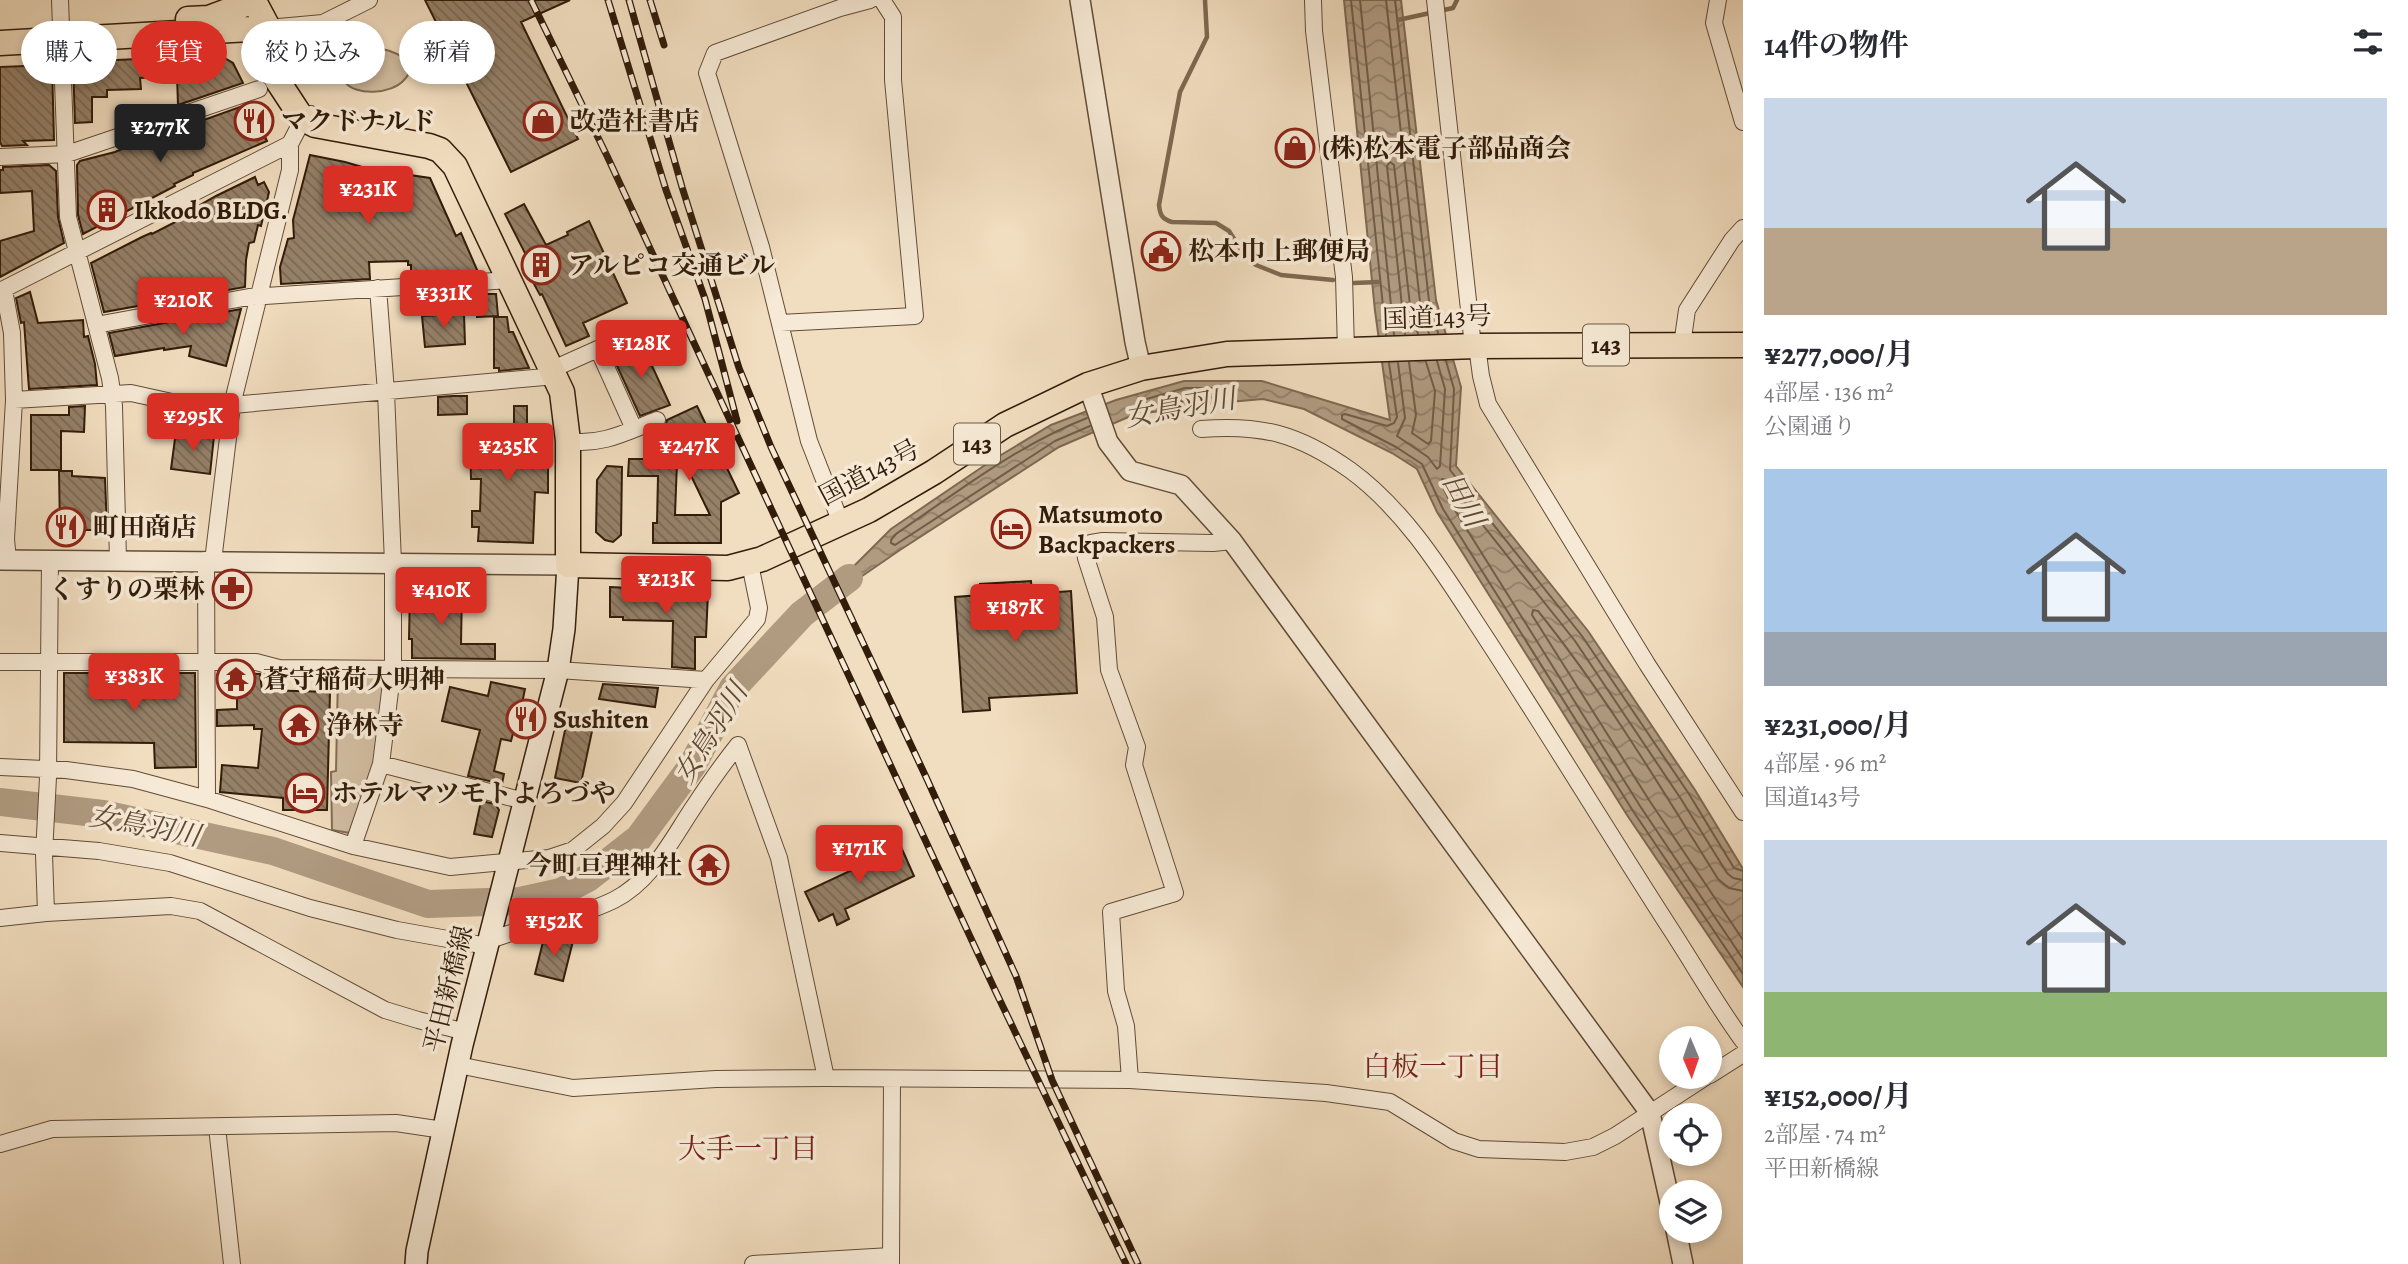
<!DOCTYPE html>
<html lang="ja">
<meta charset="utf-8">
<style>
:root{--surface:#fff;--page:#f2f2f3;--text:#2b2b33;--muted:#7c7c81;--accent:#d93025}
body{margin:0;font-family:Alegreya,"Noto Serif JP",serif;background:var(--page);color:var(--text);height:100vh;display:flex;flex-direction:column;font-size:26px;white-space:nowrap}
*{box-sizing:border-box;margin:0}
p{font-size:23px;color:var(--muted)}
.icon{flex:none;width:38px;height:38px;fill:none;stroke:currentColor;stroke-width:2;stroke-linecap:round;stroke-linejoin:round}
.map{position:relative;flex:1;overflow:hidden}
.panel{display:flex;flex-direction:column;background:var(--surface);width:665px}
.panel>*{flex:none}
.guide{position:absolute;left:21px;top:21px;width:665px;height:63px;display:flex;gap:14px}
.needle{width:46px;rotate:178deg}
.tools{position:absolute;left:1659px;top:1026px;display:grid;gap:14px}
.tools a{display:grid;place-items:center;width:63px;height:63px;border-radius:50%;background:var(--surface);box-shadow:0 4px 10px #0003;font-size:35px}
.price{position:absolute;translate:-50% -60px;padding:0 16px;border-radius:7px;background:var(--accent);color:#fff;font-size:23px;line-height:46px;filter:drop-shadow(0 2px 4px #0008)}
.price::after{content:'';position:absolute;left:50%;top:42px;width:21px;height:16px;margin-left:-10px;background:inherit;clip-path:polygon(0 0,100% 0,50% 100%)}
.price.selected{background:#222;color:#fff}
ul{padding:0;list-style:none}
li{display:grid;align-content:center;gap:14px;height:371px;padding:0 21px}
li span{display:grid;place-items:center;height:217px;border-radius:0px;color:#555}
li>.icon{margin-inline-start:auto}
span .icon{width:126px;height:126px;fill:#fffc;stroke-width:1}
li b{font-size:30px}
h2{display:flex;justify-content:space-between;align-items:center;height:84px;padding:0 21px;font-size:30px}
.chip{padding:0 24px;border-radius:32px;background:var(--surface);box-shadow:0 4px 10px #0003;font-size:24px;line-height:63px}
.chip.selected{background:var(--accent);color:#fff}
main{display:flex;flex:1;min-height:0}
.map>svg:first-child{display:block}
.park{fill:#d1bca0;stroke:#826c55;stroke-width:2}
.water{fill:url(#water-waves);stroke:#7e6851;stroke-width:2}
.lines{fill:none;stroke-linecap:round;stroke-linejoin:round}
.shore{stroke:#715c46;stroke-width:2}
.stream{stroke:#7e6851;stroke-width:4.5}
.river{stroke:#b09b81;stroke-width:28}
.building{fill:url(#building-back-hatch);stroke:#321c0a;stroke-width:2}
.minor-casing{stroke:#624c37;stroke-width:18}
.tertiary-casing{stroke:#624c37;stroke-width:22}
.secondary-casing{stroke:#321c0a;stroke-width:24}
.trunk-casing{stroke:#321c0a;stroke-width:27}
.minor{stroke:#f6e9d5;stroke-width:16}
.tertiary{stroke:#f6e9d5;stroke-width:19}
.secondary{stroke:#f6e9d5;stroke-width:21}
.trunk{stroke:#f1ddbf;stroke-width:24}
.rail-casing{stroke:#321c0a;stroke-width:7}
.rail{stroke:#f6e9d5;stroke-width:4.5;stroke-dasharray:13;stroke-linecap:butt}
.labels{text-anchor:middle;stroke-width:7;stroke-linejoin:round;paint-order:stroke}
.shield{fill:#f6e9d5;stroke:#6d5a47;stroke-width:2}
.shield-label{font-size:24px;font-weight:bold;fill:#321c0a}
.poi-label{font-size:26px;font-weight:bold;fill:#321c0a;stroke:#f6e9d5;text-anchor:start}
.street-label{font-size:26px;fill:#321c0a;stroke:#f6e9d5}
.water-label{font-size:28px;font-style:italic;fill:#5e4834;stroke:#f6e9d5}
.neighbourhood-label{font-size:28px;fill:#7a1f14;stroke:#f6e9d5}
</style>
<main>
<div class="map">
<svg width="1743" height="1264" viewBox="0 0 1743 1264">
<defs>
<pattern id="water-waves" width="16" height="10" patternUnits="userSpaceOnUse" patternTransform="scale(1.75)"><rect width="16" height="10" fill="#b09b81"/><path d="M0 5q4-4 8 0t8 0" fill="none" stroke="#907e68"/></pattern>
<pattern id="building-back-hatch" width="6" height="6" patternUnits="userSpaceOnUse" patternTransform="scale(1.75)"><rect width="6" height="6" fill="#958068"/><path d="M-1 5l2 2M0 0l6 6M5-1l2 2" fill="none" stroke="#7a6854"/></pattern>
</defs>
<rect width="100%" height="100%" fill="#f1ddbf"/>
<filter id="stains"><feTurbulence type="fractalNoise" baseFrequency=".00286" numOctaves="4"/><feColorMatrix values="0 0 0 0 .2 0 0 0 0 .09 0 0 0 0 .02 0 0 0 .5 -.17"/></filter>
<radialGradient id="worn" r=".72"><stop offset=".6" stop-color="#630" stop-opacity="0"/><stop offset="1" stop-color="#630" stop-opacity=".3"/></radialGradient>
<!-- park -->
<path class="park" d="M376 48C390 49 423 61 404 80 392 94 355 97 344 81 341 78 341 74 339 71 345 54 360 50 376 48Z
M377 674 384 679 375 761 350 833 332 830 331 772 336 771 338 675Z"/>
<!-- water -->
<path class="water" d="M1344 0H1401L1436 300 1461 387 1456 466 1588 631 1695 790 1743 869V987L1627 815 1437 512 1417 469 1392 453 1304 409 1263 399 1206 404 1133 415 1059 447 900 550 804 616 891 529 991 461 1051 425 1116 400 1184 381H1262L1390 420 1375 311Z"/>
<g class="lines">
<!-- shore -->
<path class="shore" d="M1351 0 1386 335
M1360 0 1394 335
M1386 0 1420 302 1429 334
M1395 0 1429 301 1438 333
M1405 334 1387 166 1390 162 1394 165 1410 305 1418 334
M1446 361 1454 389 1450 470 1582 636 1689 794 1734 868 1743 871
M1409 362 1416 415 1412 433 1428 444 1431 441 1435 391 1426 362
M1389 363 1397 417 1394 423 1387 426 1345 414 1342 415V419L1396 447 1422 464 1443 509 1633 811 1743 974
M1398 363 1405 418 1397 436 1428 457 1437 469 1440 466 1445 389 1437 361
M1185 388H1230L1233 392 1230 395 1145 406 1141 404 1143 400Z
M1087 418C1018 445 957 492 896 534L891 540V543L895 545 1055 441 1090 426
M1743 880 1733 878 1727 873 1681 799 1575 641 1447 480 1442 479 1441 483 1451 504 1640 806 1743 959
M1743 891 1729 888 1718 879C1661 788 1605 694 1538 611L1533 610 1532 615 1649 800 1743 940"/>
<!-- stream -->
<path class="stream" d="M1205 0 1207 37 1180 92 1159 205C1160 215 1162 219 1172 222L1216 223 1229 231 1245 256 1256 265 1281 275 1333 280
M1398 20 1453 8 1457 0
M1354 283 1378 282"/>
<!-- river -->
<path class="river" d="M0 802 103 814 273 851 428 904 520 901 561 892 588 878 639 838 692 766 733 688 802 614 849 578"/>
</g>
<!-- building -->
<path class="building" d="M425 0H570L521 22 578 139 511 172Z
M204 56H221L233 63 243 83 178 105 177 76 140 78 141 89 107 90V97H92V122L75 123 73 62Z
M52 65 54 140 23 141 27 145 2 146 0 142V67Z
M248 104 251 106 267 141 193 173V175L174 184 175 186 83 234 78 215 77 165 80 161 115 152 153 136 154 138Z
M310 155 345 162 369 169 430 178 456 236 461 233 478 272 411 275V265H408V261L369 262 370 279 281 284 280 267 288 239 294 238 293 220Z
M49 165 56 171 58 217 64 243 0 277V241L34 231 32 191 0 193V170H3V167Z
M255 177 258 185 264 182 269 192 261 226 258 225 254 242 249 243 246 260 245 287 104 312 91 263 142 237 151 233 152 234 189 215 188 212 216 196Z
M524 204 546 245 568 235 567 232 589 221 627 303 583 323 589 336 566 346 542 294 540 295 534 284 536 283 523 259 527 257 505 214Z
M30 292 38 323 83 320 84 337 88 336 95 364 97 385 29 389 24 322 21 323 16 298Z
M476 294H496L498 316 477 317Z
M241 309 226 366 189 356 191 346 164 350V348L115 356 109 333Z
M464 314 465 344 425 347 422 316Z
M494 317H507L509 332H513L529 368 499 371V368H494Z
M636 342 638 346 642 344 670 405 640 416 613 357 624 353 622 350Z
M453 396H467V414L438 415V397Z
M85 406 84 432 61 431V470H31V415H69V407Z
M514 406H527V429L534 430 533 453 548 455V493L535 492 533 543 478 541 479 527H472V511H480L481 479H471L470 437 514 440Z
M697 406 739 493 721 502V543H653V523H657L658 476H628L629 459H646L651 464 677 462 675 515H710L666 424 667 420Z
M176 431 214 436 210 474 171 469Z
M607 466 622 467 621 535 613 542 605 540 596 532 597 480Z
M59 471H72V476L105 478 107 530H60Z
M1031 581 1032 594 1071 591 1077 693 989 698 990 710 963 712 955 597 981 595 980 584Z
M610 587 708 592 706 637H695V669L672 667 673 621 623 620V617H610Z
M446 589H462L461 644H495V659L412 658V639H409L410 591H446Z
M64 673H105L153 679V673H195L196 767 155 768 154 743 64 742Z
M233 673 260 674 262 690 330 692 327 810H283V798L220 792 222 765 258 768 262 729H254V725L217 726V710L237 709V682H233Z
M491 682 525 689 518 723 516 722 511 741 501 739 494 771 504 774 502 784 468 776 480 730 442 721 450 687 488 696Z
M603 684 658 688 655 707 599 699Z
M583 715 595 717 581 783 555 778 568 716 582 719Z
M481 801 495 804 499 810 492 837 474 834Z
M901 847 914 876 845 909 849 919 837 925 833 914 819 921 805 892Z
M545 934 573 941 563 981 535 974Z"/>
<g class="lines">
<defs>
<path id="minor" d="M60 0 68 217 110 378 114 406 118 560
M1313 0 1314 31 1344 277 1346 350
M1435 0 1473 346
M1718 0 1714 23 1743 122
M268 28 323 23 369 0
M0 157 67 154 259 89
M4 290 12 333 14 400 6 539 8 560
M0 291 290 144 303 119 311 114
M780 323 915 316 893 80V17L882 0
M96 325 249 297 511 280
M1682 345 1687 310 1732 240 1743 228
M1477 346 1481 376 1488 404 1647 664 1743 812
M598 349 634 429
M553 369 629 335
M14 400 131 393 199 408 556 376
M1201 429C1262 424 1299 434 1350 470 1408 512 1447 579 1486 638 1548 733 1607 830 1668 925 1693 963 1716 1004 1743 1041
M568 441C601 446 626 432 657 420
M841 523 809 441 761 247 707 73 715 53 840 8 870 0
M206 560 207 799
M213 561 232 405 290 170V144
M0 662H256L279 668 558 670 706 680
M738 745 779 858 826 1078
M381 764 524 801
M0 767 66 770 133 779 207 799 353 846 450 867 549 858 573 850 603 826 624 803 706 680 757 619 759 608 750 564
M0 843 99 851 170 863 310 908 397 930 487 946
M353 846 381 764 393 667V563L386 392 378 288
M46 913 44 854 48 777 50 560
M0 918 46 913 171 906 200 911 385 1010 418 1020 466 1032
M489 938H496C534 924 577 918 614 900 650 882 670 843 691 811 706 788 721 766 738 745
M458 1065 573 1088 716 1079 826 1078 1130 1080 1326 1093 1390 1102 1454 1141 1479 1149 1565 1152 1593 1147 1615 1136 1707 1076
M1710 1075 1743 1054
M1130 1080 1126 1026 1116 991 1111 912 1175 893 1134 765 1137 747 1109 670 1105 617 1086 558 1085 549 1091 543 1103 541 1213 543 1232 541
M217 1127 232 1264
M0 1144 52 1129 396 1123 443 1130
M753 1264 891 1256
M891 1264 892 1080"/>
<path id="tertiary" d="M1080 0 1135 342 1141 368
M1088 385 1108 442 1130 471 1181 485 1232 541 1650 1113 1671 1207
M0 560 568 565
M1676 1230 1683 1264"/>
<path id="secondary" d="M416 1264 417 1251 462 1045 558 670 564 629 568 565"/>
<path id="trunk" d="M188 19 209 18 254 1 279 48
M0 43 250 29 277 80 298 112 303 119 315 125 429 146 440 150 455 166 562 392 568 441V565L728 568 762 559 869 510 934 472 1005 425 1088 385 1141 368 1227 354 1477 346 1743 345"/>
</defs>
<!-- minor casing -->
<use href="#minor" class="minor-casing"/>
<!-- tertiary casing -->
<use href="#tertiary" class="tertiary-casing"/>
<!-- secondary casing -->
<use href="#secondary" class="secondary-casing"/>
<!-- trunk casing -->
<use href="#trunk" class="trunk-casing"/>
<!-- minor -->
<use href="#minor" class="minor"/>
<!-- tertiary -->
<use href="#tertiary" class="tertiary"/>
<!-- secondary -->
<use href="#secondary" class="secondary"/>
<!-- trunk -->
<use href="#trunk" class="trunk"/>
<defs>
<path id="rail" d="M531 0 608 158 994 988 1126 1264
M608 0 666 190 705 299 737 421
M629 0 682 187 739 368 771 447 926 777 1016 976 1052 1080 1138 1264
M650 0 664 45"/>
</defs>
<!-- rail casing -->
<use href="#rail" class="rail-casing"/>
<!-- rail -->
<use href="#rail" class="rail"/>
</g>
<!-- icons -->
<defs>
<symbol id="restaurant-ring" viewBox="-11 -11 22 22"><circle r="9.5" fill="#f6e9d5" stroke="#8f2418" stroke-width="1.5"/><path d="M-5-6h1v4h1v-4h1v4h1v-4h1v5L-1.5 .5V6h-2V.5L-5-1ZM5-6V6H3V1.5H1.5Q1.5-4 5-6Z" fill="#8f2418"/></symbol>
<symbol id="shop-ring" viewBox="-11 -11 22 22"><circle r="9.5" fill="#f6e9d5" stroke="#8f2418" stroke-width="1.5"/><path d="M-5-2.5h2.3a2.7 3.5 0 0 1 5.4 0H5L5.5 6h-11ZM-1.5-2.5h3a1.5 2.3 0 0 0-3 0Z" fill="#8f2418"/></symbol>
<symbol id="building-ring" viewBox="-11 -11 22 22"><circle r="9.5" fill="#f6e9d5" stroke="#8f2418" stroke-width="1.5"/><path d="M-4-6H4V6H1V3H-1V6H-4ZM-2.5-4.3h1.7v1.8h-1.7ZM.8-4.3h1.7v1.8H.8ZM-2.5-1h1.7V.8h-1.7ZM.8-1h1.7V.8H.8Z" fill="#8f2418"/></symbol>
<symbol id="civic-ring" viewBox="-11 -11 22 22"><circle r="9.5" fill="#f6e9d5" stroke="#8f2418" stroke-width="1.5"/><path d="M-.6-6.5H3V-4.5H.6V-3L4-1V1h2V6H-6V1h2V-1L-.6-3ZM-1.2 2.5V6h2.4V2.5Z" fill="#8f2418"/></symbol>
<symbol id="hotel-ring" viewBox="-11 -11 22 22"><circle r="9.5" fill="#f6e9d5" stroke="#8f2418" stroke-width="1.5"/><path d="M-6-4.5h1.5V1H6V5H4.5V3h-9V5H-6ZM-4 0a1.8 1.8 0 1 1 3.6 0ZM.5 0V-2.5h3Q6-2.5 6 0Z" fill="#8f2418"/></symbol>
<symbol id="pharmacy-ring" viewBox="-11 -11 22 22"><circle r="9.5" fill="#f6e9d5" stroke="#8f2418" stroke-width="1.5"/><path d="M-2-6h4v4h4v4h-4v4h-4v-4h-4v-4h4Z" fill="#8f2418"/></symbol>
<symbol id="temple-ring" viewBox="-11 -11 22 22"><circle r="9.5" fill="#f6e9d5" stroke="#8f2418" stroke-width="1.5"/><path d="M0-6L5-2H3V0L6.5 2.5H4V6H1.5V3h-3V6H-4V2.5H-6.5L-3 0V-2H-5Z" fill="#8f2418"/></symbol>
</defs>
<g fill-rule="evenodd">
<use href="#restaurant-ring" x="232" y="99" width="44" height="44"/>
<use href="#shop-ring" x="521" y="99" width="44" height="44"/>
<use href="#shop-ring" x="1273" y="126" width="44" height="44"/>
<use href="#building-ring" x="85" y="188" width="44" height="44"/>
<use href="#civic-ring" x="1139" y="229" width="44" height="44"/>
<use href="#building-ring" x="519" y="243" width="44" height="44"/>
<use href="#restaurant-ring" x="44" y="505" width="44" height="44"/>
<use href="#hotel-ring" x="989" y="507" width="44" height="44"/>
<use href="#pharmacy-ring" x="210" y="567" width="44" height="44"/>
<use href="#temple-ring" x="214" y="657" width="44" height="44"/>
<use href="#restaurant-ring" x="504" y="697" width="44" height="44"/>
<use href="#temple-ring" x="277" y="703" width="44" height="44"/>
<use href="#hotel-ring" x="283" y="771" width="44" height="44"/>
<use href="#temple-ring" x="687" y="843" width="44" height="44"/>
</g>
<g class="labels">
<!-- shield labels -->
<g class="shield">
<rect x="1583" y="324.5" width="46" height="41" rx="5"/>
<rect x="954" y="423.5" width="46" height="41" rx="5"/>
</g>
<g class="shield-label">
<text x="1606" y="353">143</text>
<text x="977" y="452">143</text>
</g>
<!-- poi labels -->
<g class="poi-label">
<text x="281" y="130">マクドナルド</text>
<text x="570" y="130">改造社書店</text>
<text x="1322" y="157">(株)松本電子部品商会</text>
<text x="134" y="219">Ikkodo BLDG.</text>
<text x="1188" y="260">松本巾上郵便局</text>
<text x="568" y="274">アルピコ交通ビル</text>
<text x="1038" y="523">Matsumoto<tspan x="1038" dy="30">Backpackers</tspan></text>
<text x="93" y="536">町田商店</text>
<text x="205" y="598" text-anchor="end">くすりの栗林</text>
<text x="263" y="688">蒼守稲荷大明神</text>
<text x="553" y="728">Sushiten</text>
<text x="326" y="734">浄林寺</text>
<text x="332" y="802">ホテルマツモトよろづや</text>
<text x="682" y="874" text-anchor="end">今町亘理神社</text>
</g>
<!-- street labels -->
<g class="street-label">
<text transform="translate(1437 317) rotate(-2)" y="9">国道143号</text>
<text transform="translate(869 472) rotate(-28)" y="9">国道143号</text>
<text transform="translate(448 989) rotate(-76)" y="9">平田新橋線</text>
</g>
<!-- water labels -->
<g class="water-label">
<text transform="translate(1180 407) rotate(-10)" y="10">女鳥羽川</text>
<text transform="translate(1464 500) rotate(61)" y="10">田川</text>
<text transform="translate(710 733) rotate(-58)" y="10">女鳥羽川</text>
<text transform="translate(145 825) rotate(11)" y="10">女鳥羽川</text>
</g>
<!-- neighbourhood labels -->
<g class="neighbourhood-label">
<text x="1433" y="1076">白板一丁目</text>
<text x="748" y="1158">大手一丁目</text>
</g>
</g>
<rect width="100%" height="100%" filter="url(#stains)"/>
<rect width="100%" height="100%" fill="url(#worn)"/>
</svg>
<div class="tools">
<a><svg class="needle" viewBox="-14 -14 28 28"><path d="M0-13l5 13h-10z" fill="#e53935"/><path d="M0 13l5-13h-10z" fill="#7c7c81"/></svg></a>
<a><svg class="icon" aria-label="locate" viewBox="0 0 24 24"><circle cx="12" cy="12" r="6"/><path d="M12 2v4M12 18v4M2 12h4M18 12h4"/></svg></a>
<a><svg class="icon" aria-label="layers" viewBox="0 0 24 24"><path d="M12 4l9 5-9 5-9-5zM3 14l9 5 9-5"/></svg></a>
</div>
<b class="price selected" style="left:160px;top:164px">¥277K</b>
<b class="price" style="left:368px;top:226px">¥231K</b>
<b class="price" style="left:444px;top:330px">¥331K</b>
<b class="price" style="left:183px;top:337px">¥210K</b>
<b class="price" style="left:641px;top:380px">¥128K</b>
<b class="price" style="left:193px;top:453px">¥295K</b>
<b class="price" style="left:508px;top:483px">¥235K</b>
<b class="price" style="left:689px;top:483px">¥247K</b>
<b class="price" style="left:666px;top:616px">¥213K</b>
<b class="price" style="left:441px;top:627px">¥410K</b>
<b class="price" style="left:1015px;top:644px">¥187K</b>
<b class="price" style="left:134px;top:713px">¥383K</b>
<b class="price" style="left:859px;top:885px">¥171K</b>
<b class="price" style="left:554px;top:958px">¥152K</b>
<div class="guide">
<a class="chip">購入</a>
<a class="chip selected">賃貸</a>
<a class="chip">絞り込み</a>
<a class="chip">新着</a>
</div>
</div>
<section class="panel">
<h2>14件の物件<svg class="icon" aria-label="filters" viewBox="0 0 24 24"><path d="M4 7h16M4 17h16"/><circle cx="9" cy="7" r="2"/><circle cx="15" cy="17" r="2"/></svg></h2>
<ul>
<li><span style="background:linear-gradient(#c9d6e8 60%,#b9a48a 0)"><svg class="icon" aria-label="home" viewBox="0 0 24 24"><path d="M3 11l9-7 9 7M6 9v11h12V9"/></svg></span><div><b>¥277,000/月</b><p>4部屋 · 136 m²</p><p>公園通り</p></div></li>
<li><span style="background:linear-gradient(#a9c7e8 75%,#9aa5b1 0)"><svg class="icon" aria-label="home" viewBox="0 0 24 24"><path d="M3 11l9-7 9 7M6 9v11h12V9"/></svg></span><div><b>¥231,000/月</b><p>4部屋 · 96 m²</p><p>国道143号</p></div></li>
<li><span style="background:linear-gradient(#c9d6e8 70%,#8fb573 0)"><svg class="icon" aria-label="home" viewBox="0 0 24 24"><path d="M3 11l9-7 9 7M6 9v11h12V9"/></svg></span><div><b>¥152,000/月</b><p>2部屋 · 74 m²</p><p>平田新橋線</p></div></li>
</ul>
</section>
</main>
